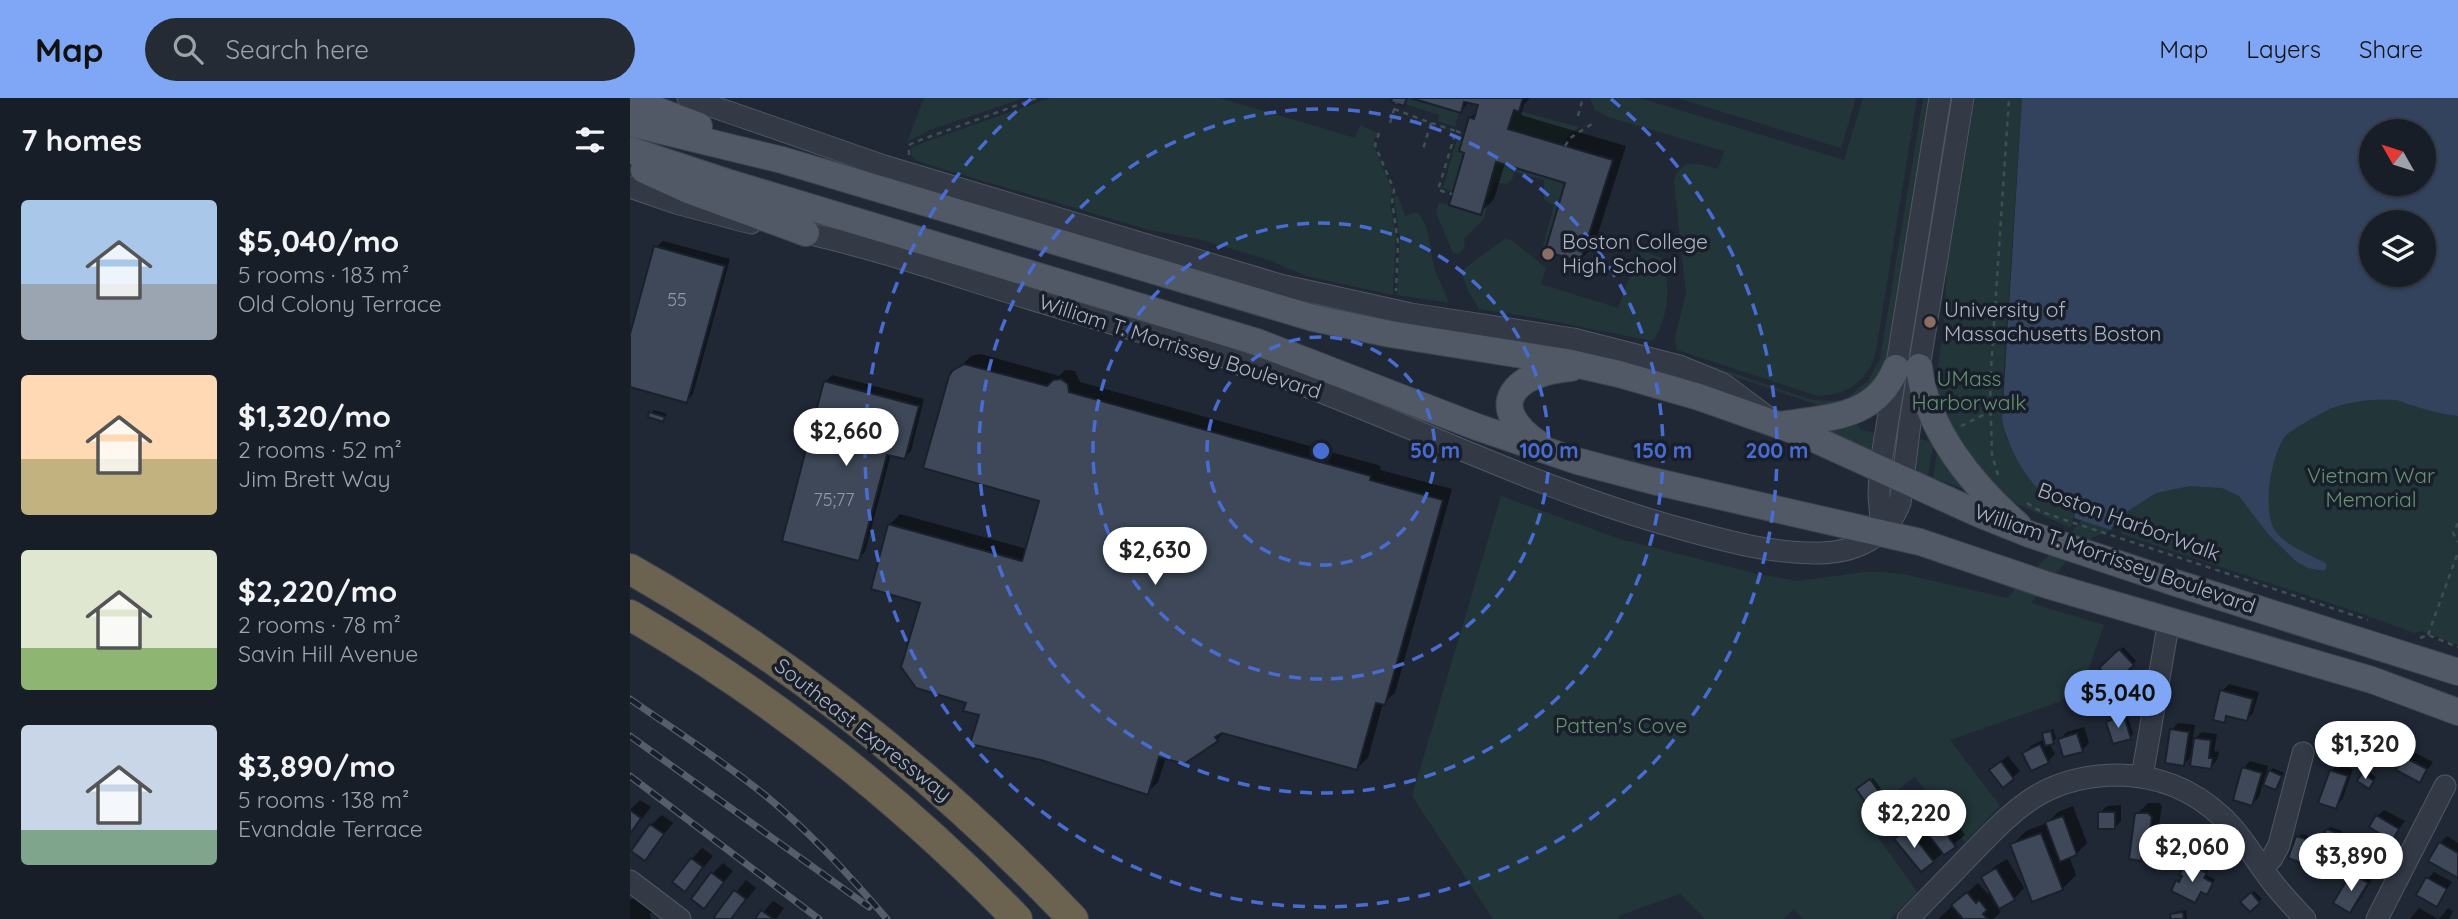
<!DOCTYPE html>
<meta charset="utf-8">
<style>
:root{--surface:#181e28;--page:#252b34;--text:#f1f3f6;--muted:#9fa2a8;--line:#363c45;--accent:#80a7f5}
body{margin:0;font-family:Quicksand,sans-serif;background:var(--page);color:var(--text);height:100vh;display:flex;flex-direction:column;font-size:26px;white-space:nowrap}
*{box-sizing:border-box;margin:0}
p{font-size:23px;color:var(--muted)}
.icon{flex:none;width:38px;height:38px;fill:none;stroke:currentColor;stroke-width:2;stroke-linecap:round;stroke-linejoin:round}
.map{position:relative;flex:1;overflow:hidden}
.panel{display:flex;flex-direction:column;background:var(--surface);width:630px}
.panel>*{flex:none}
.needle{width:46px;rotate:309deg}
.buttons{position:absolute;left:1729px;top:21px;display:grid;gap:14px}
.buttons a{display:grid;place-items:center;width:77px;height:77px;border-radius:50%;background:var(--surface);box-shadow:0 2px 5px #0004,0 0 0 2px var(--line);font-size:35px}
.price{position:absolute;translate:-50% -60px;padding:0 16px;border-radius:24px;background:#fff;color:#222;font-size:23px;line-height:46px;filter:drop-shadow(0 2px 4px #0008)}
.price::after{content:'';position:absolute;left:50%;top:42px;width:21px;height:16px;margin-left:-10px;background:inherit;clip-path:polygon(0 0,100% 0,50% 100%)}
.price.selected{background:var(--accent);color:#111}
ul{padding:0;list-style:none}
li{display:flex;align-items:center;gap:21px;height:175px;padding:0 21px}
li span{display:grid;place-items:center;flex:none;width:196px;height:140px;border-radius:7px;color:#555}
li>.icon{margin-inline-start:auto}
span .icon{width:84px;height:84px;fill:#fffc;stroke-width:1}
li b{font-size:30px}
h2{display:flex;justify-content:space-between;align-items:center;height:84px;padding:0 21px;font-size:30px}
header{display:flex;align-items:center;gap:42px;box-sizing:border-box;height:98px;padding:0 35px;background:var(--accent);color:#111}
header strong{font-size:33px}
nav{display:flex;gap:38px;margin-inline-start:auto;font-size:24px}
.search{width:490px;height:63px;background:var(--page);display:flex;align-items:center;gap:18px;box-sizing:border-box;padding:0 24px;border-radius:38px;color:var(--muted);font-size:26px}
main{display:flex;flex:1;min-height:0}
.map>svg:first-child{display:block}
.green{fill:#223538;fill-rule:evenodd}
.water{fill:#33435d;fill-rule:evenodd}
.shadow{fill:#0007}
.building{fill:#3e4858;stroke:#1a212d;stroke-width:2}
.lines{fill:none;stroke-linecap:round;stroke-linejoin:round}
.minor-casing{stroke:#505764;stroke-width:23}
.major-casing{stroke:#3c4350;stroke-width:28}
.highway-casing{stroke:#3d4451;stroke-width:32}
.path{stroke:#3f5054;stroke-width:2.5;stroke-dasharray:5 5;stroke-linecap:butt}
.minor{stroke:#333a46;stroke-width:21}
.major{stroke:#515966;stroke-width:26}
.highway{stroke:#6c6250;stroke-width:30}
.rail-casing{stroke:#555e6d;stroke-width:7}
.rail{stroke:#191f2a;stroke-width:4.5;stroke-dasharray:13;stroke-linecap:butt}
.ring{fill:none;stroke:#486dd2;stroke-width:3.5;stroke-dasharray:12 9}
.education-dot{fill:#8d6e63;stroke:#191f2a;stroke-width:2.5}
.labels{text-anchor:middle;stroke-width:7;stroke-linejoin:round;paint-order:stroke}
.number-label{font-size:18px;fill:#9199a8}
.poi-label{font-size:21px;fill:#adb4c3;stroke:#191f2a;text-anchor:start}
.street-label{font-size:21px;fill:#adb4c3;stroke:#191f2a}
.park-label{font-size:21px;fill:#659372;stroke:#191f2a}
.centre{fill:#486dd2;stroke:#191f2a;stroke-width:3.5}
.ring-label{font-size:21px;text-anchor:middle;font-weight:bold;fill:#486dd2;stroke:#191f2a;stroke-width:7;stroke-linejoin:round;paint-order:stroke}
</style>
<header>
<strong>Map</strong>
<div class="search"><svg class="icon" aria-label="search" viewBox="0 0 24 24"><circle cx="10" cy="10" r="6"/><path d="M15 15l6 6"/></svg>Search here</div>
<nav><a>Map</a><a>Layers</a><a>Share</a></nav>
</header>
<main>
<section class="panel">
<h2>7 homes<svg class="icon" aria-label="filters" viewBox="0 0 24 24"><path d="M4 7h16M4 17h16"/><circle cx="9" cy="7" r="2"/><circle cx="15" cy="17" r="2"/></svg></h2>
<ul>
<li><span style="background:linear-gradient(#a9c7e8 60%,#9aa5b1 0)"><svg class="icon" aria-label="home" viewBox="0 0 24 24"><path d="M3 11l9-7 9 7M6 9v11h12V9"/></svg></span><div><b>$5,040/mo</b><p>5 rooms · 183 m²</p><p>Old Colony Terrace</p></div></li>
<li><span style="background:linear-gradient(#ffd9b3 60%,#c2b280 0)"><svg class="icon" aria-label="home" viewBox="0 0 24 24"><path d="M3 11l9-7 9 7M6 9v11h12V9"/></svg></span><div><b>$1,320/mo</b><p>2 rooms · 52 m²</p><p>Jim Brett Way</p></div></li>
<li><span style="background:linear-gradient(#dfe7d0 70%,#8fb573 0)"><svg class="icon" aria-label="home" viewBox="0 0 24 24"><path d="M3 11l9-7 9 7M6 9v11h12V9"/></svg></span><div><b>$2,220/mo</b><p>2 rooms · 78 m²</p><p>Savin Hill Avenue</p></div></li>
<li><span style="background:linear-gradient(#c9d6e8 75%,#7fa58c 0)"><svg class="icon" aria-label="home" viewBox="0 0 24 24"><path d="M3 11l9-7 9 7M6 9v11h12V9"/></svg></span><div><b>$3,890/mo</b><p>5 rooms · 138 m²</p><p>Evandale Terrace</p></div></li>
</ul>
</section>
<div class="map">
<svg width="1828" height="821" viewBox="0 0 1828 821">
<rect width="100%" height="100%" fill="#202835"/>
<!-- green -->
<path class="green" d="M294 0H394L300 32 277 44Z
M420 0H590L725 40 730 27 748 35 744 42V49L762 92 760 104 766 139 763 197 676 178 639 162 568 141 519 132 293 65C284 62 281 59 281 50L295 44Z
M777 0 829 15 825 29 808 23 809 17 775 6Z
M960 0H1010L1214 62 1233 0H1287L1246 253C1240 282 1216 298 1187 298L1047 252 1045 240 1056 196 1044 83C1050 59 1069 66 1088 71L1094 53 981 20 965 12Z
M1047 0H1226L1211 50Z
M1293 0H1299L1255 270 1252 278 1223 305 1219 298 1238 283 1250 261Z
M1318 0H1325L1271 331 1264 330Z
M1345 0H1392L1372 301 1376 340 1395 374 1412 395 1445 412 1441 430 1378 402 1342 371 1304 291 1313 236 1317 168Z
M1828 0V547L1792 533 1784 535 1724 513 1491 436 1494 417 1487 420 1481 432 1461 440 1443 456 1401 505 1474 527 1455 581 1431 603 1320 642 1370 708 1335 744 1285 679 1233 718 1287 794 1260 821H1173L1164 811 1153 821H1075L1050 796 991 817 988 821H863L782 698 871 398 990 441 1128 476 1167 483 1234 474H1253L1273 476 1377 500 1450 425 1453 414 1390 125ZM1741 33H1794V86H1741ZM1741 124H1794V177H1741Z
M884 12 889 13 949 29 937 39 932 47 878 31Z
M828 38 833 40 829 53 834 55 823 93 813 90Z
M866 64 935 85 915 153 912 151 924 107 914 102V82L884 74 882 82 877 86 865 84 859 100H856Z
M765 98H768L775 118 787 114C801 129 799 149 804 168 807 181 815 192 819 205L767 197 770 142 764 101Z
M855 103 858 106 854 121 834 141C835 149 836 150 828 156L823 155 806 115 809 104 850 117Z
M876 140 884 144 916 170 911 186 988 210 1009 152 1032 160C1041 183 1039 224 1022 243L901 219 849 211 838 193 831 174C834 170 869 145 876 140Z
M1056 259 1179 301 1198 303 1211 302 1215 308H1191L1064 265Z
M1223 320 1231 332 1248 335 1243 352 1239 353 1200 335 1198 332Z
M1289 341 1304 344 1298 378 1289 374 1286 370Z
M1308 346 1340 393 1303 380Z"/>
<!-- water -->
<path class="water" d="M1392 0H1828V318C1812 316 1796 312 1781 307 1776 306 1771 303 1766 302 1746 300 1720 303 1702 310 1696 312 1660 333 1656 337 1641 355 1631 415 1646 434 1658 449 1679 456 1695 465L1697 468 1694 473 1678 470 1667 464 1638 436 1609 398 1592 390 1560 388 1526 395 1487 420 1481 432 1444 420 1445 412C1434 407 1419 402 1411 394 1392 375 1377 347 1372 321ZM1741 33H1794V86H1741ZM1741 124H1794V177H1741Z"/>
<!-- shadow -->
<path class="shadow" d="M787 0H900L894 6 891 17 996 48 964 148 950 162 937 84 875 65 864 101 850 115 836 54 840 20 848 13 850 6 840 3 830 13Z
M33 143 100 161 63 296 57 303 0 287V243L26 149Z
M351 256 429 278 435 272 445 273 450 284 751 368 750 372 822 391 765 595 753 605 738 660 727 670 595 634 586 642 536 659 528 684 517 695 351 616 292 504 243 490 260 426 270 416 397 451 411 401 330 269 341 258Z
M202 277 294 301 281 353 274 359 261 356 235 454 228 461 195 284Z
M24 312 37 316 36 319 33 322 21 315Z
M1493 549 1506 563 1485 583 1472 570Z
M1599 586 1629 594 1623 615 1617 621 1600 617 1594 623 1592 593Z
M1493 616 1495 620 1498 619 1503 636 1500 639 1484 621Z
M1548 625 1565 627 1562 644 1572 634 1587 636 1584 653 1589 654 1587 662 1581 669 1564 656 1554 666 1542 632Z
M1454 629 1459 645 1452 652 1430 641 1437 634Z
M1423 631 1426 641 1419 645 1425 656 1418 663 1394 655 1401 648 1415 641 1414 635Z
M1782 653 1803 664 1790 683 1775 660Z
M1378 658 1390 673 1373 687 1368 666Z
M1620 663 1638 668 1629 699 1622 706 1614 670Z
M1708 666 1723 671 1712 702 1705 709 1701 673Z
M1643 670 1654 675 1646 690 1640 673Z
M1736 673 1746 679 1742 686 1733 676Z
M1243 680 1251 691 1248 694 1231 688Z
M10 702 21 709 0 736V712Z
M1312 705 1335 737 1303 763 1277 730 1288 721 1290 724Z
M1518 705H1529L1532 708 1527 740 1522 745 1521 751 1511 761 1507 716Z
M1491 707V723L1485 729 1470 715 1477 708Z
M1443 708 1457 745 1446 756 1439 758 1446 777 1432 791 1382 747 1396 733 1417 725 1428 714Z
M1754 712 1775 723 1762 740 1747 718Z
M32 717 43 725 14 761 21 727Z
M1700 729 1712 733 1705 749 1697 732Z
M1671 736 1684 740 1674 764 1660 759Z
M1817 738 1828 745V778L1810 745Z
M72 750 83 758 55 792 62 761Z
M1377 761 1394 790 1384 801H1366L1363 804 1371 814 1363 821H1308L1348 785 1358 796 1361 793 1353 780 1364 769Z
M1560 763 1578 772 1576 777 1585 781 1579 792H1543L1548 783 1552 781Z
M93 765 103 773 74 808 82 776Z
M1729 769 1744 778 1727 806 1720 813 1706 804 1722 776Z
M1804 774 1822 784 1807 806 1797 781Z
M116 782 126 790 106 815 101 821 86 819Z
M1624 793 1632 801 1620 812 1613 804Z
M8 798 23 815H20L21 821H0V802Z
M143 803 154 810 146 821H127Z
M1789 810 1808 821H1780Z
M1818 810 1823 813 1819 821H1809Z
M1556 812 1557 821H1543L1542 817 1545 814Z"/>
<!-- building -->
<path class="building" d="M759 0H777L774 8 761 4 762 1Z
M781 0H893L889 14 884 12 878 31 983 62 950 164 915 153 935 85 866 64 851 117 819 107 834 55 829 53 839 19 844 21 848 7 834 4 831 15Z
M24 148 95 168 57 305 0 289V236Z
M334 266 417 288 423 282 431 281 438 286 439 294 741 378 740 382 813 402 755 607 746 605 727 672 592 635 585 639 588 643 554 666 529 659 518 697 411 662 340 646 349 617 333 613 336 605 286 590 271 569 290 505 241 491 258 426 392 463 409 403 293 370 319 278 323 272Z
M194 283 289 308 275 361 257 357 229 463 152 443Z
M19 314 35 319 33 324 18 319Z
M1489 551 1504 567 1485 585 1469 570Z
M1590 592 1623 601 1617 623 1596 618 1595 625 1583 622Z
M1490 618 1492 622 1495 621 1501 641 1483 646 1476 624Z
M1540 631 1559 634 1554 668 1535 665Z
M1421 633 1424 646 1415 648 1412 635Z
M1447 635 1453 654 1433 659 1428 641Z
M1564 640 1581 642 1579 660H1583L1581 671 1560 668Z
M1410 646 1419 665 1401 673 1392 655Z
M1774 659 1797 671 1790 685 1766 672Z
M1371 663 1384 681 1373 690 1359 672Z
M1612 669 1632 675 1622 708 1603 702Z
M1639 672 1652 678 1646 692 1633 687Z
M1700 672 1718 678 1706 711 1688 705Z
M1732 675 1744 683 1739 691 1727 683Z
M1240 681 1250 695 1236 705 1226 691Z
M0 712 11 720 0 736Z
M1300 714 1326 749 1314 757 1288 723Z
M1468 714H1485V731H1468Z
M1505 715H1518L1522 719 1517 752 1513 751 1511 763 1499 761Z
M1746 717 1769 731 1762 743 1739 729Z
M1433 718 1447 757 1430 764 1415 724Z
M20 726 34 736 15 763 1 753Z
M1277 730 1304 764 1291 774 1264 741Z
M1696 731 1711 736 1705 751 1691 746Z
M1411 735 1433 792 1402 804 1380 746Z
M1666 738 1682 743 1674 766 1658 760Z
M1809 744 1828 755V780L1798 763Z
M61 760 73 769 55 794 42 784Z
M1556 765 1577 775 1574 780 1583 785 1577 797 1571 794 1565 805 1541 793 1546 782 1549 784 1552 778 1549 777Z
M1366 770 1385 802 1369 811 1351 779Z
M81 774 94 784 74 811 61 801Z
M1721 775 1738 785 1720 815 1703 805Z
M1796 779 1817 791 1807 809 1786 797Z
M104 792 116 801 101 821H86L84 819Z
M1337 794 1346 805 1349 802 1357 812 1353 816 1358 821H1333L1321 807Z
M1621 794 1630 805 1620 814 1610 804Z
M131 812 144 821H125Z
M1553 814 1554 821H1541L1540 816Z"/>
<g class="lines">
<defs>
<path id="minor" d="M58 0 254 68 650 187 781 216 943 241 1049 268 1093 286 1136 318
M0 89 46 105 121 125
M163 132C247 150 331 180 414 205 498 231 586 253 668 285 794 333 915 393 1045 429 1092 442 1141 456 1190 455 1226 454 1256 440 1270 405L1280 325 1333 0
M1252 435 1249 397 1250 371 1310 0
M1512 679 1539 522
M1632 770 1642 760 1649 747 1673 655
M0 783 50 821
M1278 821C1299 799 1320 778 1341 756 1388 707 1418 677 1490 677 1529 678 1562 691 1591 718 1611 736 1624 760 1640 781 1650 795 1663 808 1675 821
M1747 821 1815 688"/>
<path id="major" d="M0 2 69 28
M0 25 152 62 683 220 760 236 936 264 989 276 1069 299 1171 335 1349 416 1399 436 1546 485 1828 574
M0 52 100 85 627 244 847 329 947 363 1023 383 1290 444 1417 487 1742 582 1828 614
M14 72 58 92 176 135
M1289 269C1296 331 1343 388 1388 427
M1150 327C1197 319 1246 321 1266 270
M909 346C852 307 886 274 941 270"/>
<path id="highway" d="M0 471C165 565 312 683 443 821
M0 517C143 600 273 703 387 821"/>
</defs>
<!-- minor casing -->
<use href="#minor" class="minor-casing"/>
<!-- major casing -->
<use href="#major" class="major-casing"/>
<!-- highway casing -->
<use href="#highway" class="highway-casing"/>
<!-- path -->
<path class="path" d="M764 11 801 25 793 51
M948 18 953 0
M760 25 766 5
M801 25 826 33 808 92 822 96
M826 33 834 36
M749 35 745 47 764 92 762 103 768 144 766 193
M935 48 940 40 965 24
M279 57V47L285 44 407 0
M1331 328 1359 314
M1368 377 1362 357 1360 286 1379 0
M1397 405 1410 413 1432 421 1738 522
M1828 425 1823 435 1828 444
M1798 537 1828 454
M1790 540 1798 537 1828 549"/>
<!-- minor -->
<use href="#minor" class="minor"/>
<!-- major -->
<use href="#major" class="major"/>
<!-- highway -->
<use href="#highway" class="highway"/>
<defs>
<path id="rail" d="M0 601C46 633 93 663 136 698 181 735 219 777 257 821
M0 638 239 809
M0 678 189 821"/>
</defs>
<!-- rail casing -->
<use href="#rail" class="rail-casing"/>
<!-- rail -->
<use href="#rail" class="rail"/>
</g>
<!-- distance rings -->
<g class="ring">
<circle cx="691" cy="353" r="114"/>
<circle cx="691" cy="353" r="228"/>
<circle cx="691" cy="353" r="342"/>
<path d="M981 1A456 456 0 1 1 401 1"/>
</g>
<!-- markers -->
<g class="education-dot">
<circle cx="918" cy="156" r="7"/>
<circle cx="1300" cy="224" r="7"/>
</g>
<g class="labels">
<!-- number labels -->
<g class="number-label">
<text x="47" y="208">55</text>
<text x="204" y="408">75;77</text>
</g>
<!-- poi labels -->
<g class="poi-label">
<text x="932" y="151">Boston College<tspan x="932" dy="24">High School</tspan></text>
<text x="1314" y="219">University of<tspan x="1314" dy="24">Massachusetts Boston</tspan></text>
</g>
<!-- street labels -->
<g class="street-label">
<text transform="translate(550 249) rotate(18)" y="7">William T. Morrissey Boulevard</text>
<text transform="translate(1499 424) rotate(20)" y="7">Boston HarborWalk</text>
<text transform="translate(1485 461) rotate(19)" y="7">William T. Morrissey Boulevard</text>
<text transform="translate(233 632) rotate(38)" y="7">Southeast Expressway</text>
</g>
<!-- park labels -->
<g class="park-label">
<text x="1339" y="288">UMass<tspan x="1339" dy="24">Harborwalk</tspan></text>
<text x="1741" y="385">Vietnam War<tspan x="1741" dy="24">Memorial</tspan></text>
<text x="991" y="635">Patten's Cove</text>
</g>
</g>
<circle cx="691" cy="353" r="10" class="centre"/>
<g class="ring-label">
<text x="805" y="360">50 m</text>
<text x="919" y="360">100 m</text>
<text x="1033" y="360">150 m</text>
<text x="1147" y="360">200 m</text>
</g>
</svg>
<div class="buttons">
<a><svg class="needle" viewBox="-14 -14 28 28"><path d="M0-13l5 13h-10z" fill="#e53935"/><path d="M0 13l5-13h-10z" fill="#9fa2a8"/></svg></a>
<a><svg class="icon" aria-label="layers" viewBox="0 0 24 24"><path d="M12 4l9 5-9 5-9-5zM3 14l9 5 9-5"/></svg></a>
</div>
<b class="price" style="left:216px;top:370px">$2,660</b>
<b class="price" style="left:525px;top:489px">$2,630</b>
<b class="price selected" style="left:1488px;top:632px">$5,040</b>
<b class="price" style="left:1735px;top:683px">$1,320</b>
<b class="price" style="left:1284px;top:752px">$2,220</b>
<b class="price" style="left:1562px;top:786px">$2,060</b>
<b class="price" style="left:1721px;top:795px">$3,890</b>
</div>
</main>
